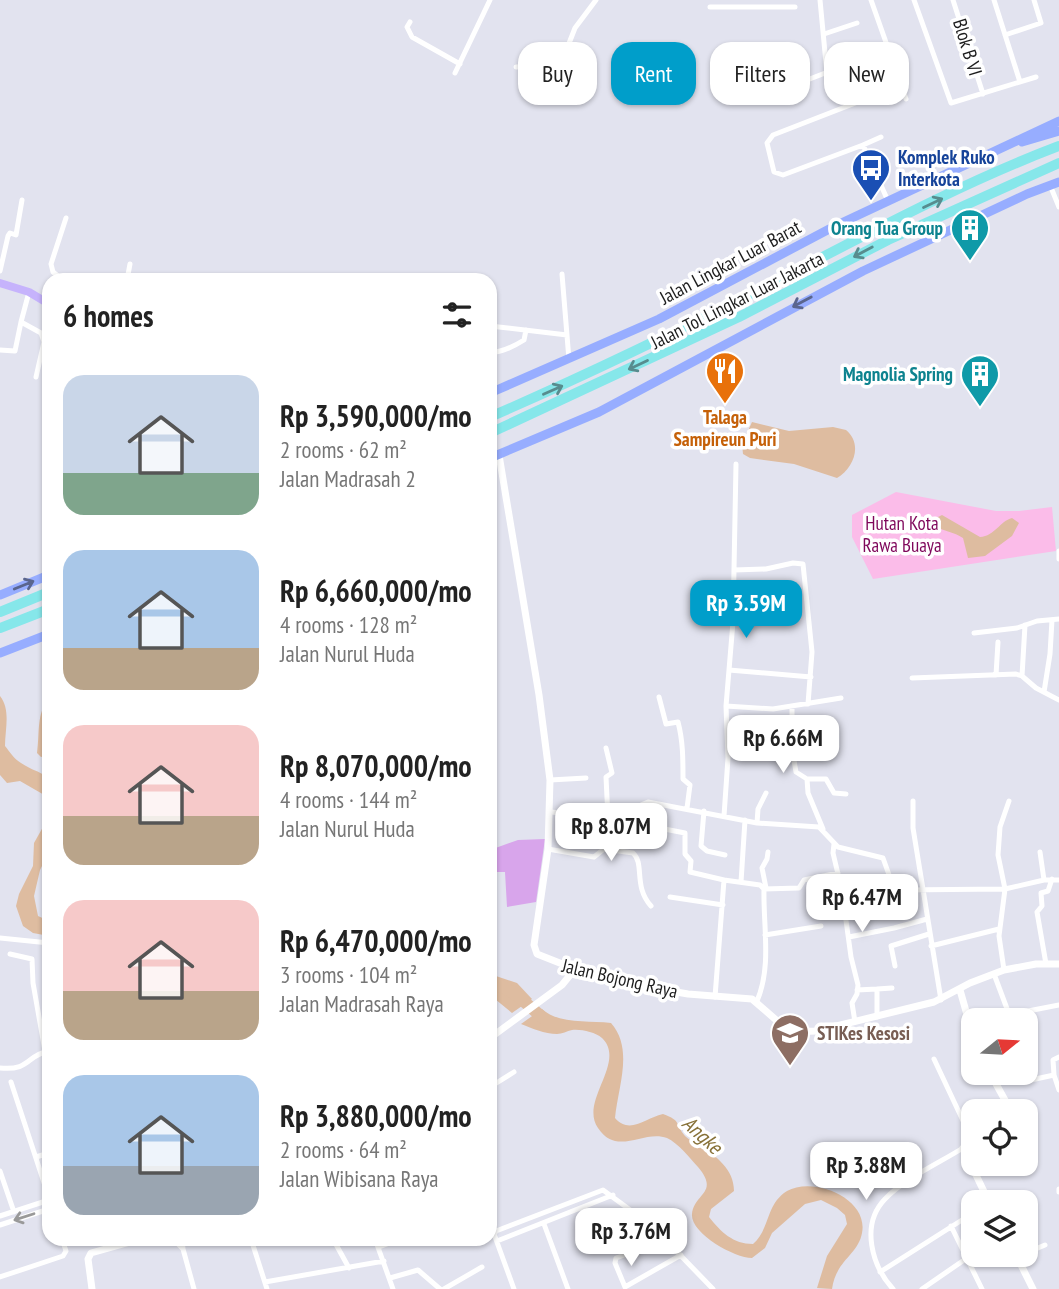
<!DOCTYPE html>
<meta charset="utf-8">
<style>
:root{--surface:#fff;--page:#f6f6f6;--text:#222;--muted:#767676;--accent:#009eca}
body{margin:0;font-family:"PT Sans Narrow",sans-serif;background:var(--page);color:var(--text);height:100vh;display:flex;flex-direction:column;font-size:26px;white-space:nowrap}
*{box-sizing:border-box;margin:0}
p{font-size:23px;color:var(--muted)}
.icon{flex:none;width:38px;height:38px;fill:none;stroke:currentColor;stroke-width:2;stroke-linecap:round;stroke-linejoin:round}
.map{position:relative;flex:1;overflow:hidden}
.sheet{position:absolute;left:42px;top:273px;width:455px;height:973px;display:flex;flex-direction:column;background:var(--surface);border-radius:21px;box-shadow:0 2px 5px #0004}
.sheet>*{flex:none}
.guide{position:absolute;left:518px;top:42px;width:436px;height:63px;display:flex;gap:14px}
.needle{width:46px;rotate:72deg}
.fabs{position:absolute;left:961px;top:1008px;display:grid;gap:14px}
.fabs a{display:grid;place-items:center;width:77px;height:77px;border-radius:14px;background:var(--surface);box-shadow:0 2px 5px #0004;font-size:35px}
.price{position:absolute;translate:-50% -60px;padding:0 16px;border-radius:14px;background:#fff;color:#222;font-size:23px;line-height:46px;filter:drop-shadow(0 2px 4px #0008)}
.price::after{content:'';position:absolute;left:50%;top:42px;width:21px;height:16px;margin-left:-10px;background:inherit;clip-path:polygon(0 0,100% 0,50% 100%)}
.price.active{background:var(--accent);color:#fff}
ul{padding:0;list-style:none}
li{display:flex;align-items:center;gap:21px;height:175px;padding:0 21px}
li span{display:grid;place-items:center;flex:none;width:196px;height:140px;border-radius:21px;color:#555}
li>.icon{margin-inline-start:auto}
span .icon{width:84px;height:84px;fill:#fffc;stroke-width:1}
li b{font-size:30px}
h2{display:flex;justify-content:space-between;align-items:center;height:84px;padding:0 21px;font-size:30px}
.tag{padding:0 24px;border-radius:21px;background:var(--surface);box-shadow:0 2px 5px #0004;font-size:24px;line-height:63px}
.tag.active{background:var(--accent);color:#fff}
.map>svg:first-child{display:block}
.grass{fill:#d8a5eb}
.park{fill:#fbbce9}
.water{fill:#debca0}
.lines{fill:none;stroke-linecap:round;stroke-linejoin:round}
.river{stroke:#debca0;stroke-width:12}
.minor{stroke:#fff;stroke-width:5}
.tertiary{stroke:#fff;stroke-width:7}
.secondary{stroke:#c6b3fc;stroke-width:8}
.primary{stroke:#97adff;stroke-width:9}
.motorway{stroke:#86e7ea;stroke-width:10}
.oneway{stroke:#578c8e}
.oneway2{stroke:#5a658e}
.oneway3{stroke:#999}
.labels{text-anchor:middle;stroke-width:7;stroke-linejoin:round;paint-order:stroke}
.street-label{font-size:19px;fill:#1d1d1d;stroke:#fff}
.transit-label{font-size:19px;font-weight:bold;fill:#164399;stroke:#fff;text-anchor:start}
.culture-label{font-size:19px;font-weight:bold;fill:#0d838f;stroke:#fff;text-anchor:end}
.food-label{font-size:19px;font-weight:bold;fill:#c56008;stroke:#fff}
.park-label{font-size:19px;fill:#7f075b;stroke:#fff}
.education-label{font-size:19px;font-weight:bold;fill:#785e54;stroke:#fff;text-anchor:start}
.water-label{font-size:21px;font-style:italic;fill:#887239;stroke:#fff}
</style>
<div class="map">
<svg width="1059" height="1289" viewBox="0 0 1059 1289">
<rect width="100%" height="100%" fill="#e2e3ef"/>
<!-- grass -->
<path class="grass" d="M545 839 536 902 507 907 505 872H490V850L518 840Z"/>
<!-- park -->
<path class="park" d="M896 492 996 511H1019L1052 507 1056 551 873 579 852 537V515Z"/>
<!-- water -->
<path class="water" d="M752 422 789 431 833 427 846 430C863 444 854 468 837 478L794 464 750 458 743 454 742 444 751 441 750 434 747 433Z
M942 515 980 537C995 536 1000 521 1012 518L1019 523 1012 536 985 556 968 558 963 538C954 532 944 531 934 526V519Z
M0 696C11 710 5 729 5 746 10 752 14 759 21 763 44 778 49 767 49 801L46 796 20 781 7 783 0 775Z
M49 697V706L46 714V756L41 757 37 753C40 732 36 715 49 697Z
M49 801V852L40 870 34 896 38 916 49 921V936L33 933 23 926 16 906 19 894 33 866 34 843 43 827Z
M490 974 517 983 532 999 512 1013 490 995Z
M542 1009C560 1025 588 1020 611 1023 634 1049 618 1087 615 1118 630 1135 645 1118 663 1114 682 1121 675 1124 685 1136 689 1140 695 1142 699 1145 716 1156 734 1169 734 1191L711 1209 709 1217C721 1232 733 1244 753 1244 771 1228 765 1205 787 1191 813 1176 869 1198 862 1233 858 1255 836 1260 832 1289L817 1288 827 1256 847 1224 845 1215 837 1208 821 1200 805 1204 772 1233 765 1248 752 1258C734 1258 690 1233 692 1214 694 1193 720 1193 698 1167 690 1158 678 1143 667 1138 644 1129 617 1157 598 1128 579 1101 627 1062 602 1038 595 1032 581 1029 572 1030 567 1031 562 1034 557 1034 545 1034 531 1028 521 1024Z"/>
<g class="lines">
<!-- river -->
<path class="river" d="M490 981 514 993 549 1023"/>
<!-- minor -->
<path class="minor" d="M820 0 827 74
M871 0 906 99
M914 0 951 103 1036 77
M953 0 983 94
M994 0 1020 82
M710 7H795
M410 22 407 27 412 37 460 64
M824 34 857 23
M1005 35 1041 23 1034 0
M865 59 877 91 876 95 773 135 767 143 774 172 783 175 863 145 888 201
M516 67 540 66 545 49 566 51
M455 73 490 0
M566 85V51L575 28 596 0
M729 100 802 82 887 49
M863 145 881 137
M1050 185 1059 207
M0 271 8 236 10 233 16 235 22 200
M562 274 569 360
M473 278V280
M63 280 53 272 51 264 66 218
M127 280 130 264
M29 292 21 322 41 333 44 342 36 377
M490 326 567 335
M0 350 15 351 21 322
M490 353C503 352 513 347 524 340L526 330
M1059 551V559
M734 570 766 569 793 563 803 564 812 652 808 704
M974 633 1017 628 1037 621 1059 619
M729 670 811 677
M996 675 998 642
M1022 676 1025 625
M912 678 1016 674 1022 676 1036 688 1059 700
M1044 692 1050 654 1052 620
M659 697 666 724 678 722C683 741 683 759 683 779L690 785 687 808
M726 706 773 709 841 698
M792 707V749L796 772 807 779
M606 748 612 773 606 777 608 818
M550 780 586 778
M913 801V828L941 1000
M704 811 701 846 707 851 725 855
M551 812 608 818 685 833V854L691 861 690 872 724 880 715 997
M724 816 728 758 726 706 733 622 736 464
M638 822 641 805 648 802 757 823 819 827 838 847 883 858 893 886 898 890 1005 889 1044 880H1059
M757 823 758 809 766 793
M823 829 808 793 807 779H826L834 793 846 794
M834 844 833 853 842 891 851 957 858 985 857 994 852 1003 855 1022
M548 849 594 857 604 849 633 853C645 864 633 886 651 906
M1040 852 1044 880
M724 880 760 885 764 889 799 888 804 880 838 873
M741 882 745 820
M766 888 762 868 767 859 768 852
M670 897 723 905
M765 935 821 926
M849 937 894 928 927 919
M0 938 49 943
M931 946 999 929
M10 954 32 959 33 983 45 1051
M1046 964 1037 912 1042 906 1041 893 1048 891 1052 879
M895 966 891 946 929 934
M1004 970 999 936 1005 889 998 855 1000 827 1009 801
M994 974 1009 1014
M877 989 892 988
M857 990 877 989V1017
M757 1001C772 966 763 926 764 889
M982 1020 1059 1005
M1059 1057 1053 1060 1054 1075 1059 1090
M934 1059 973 1142
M0 1068C31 1071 26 1055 49 1051
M993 1076 1031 1080 1054 1075
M11 1082 49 1198
M490 1087 514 1072
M490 1141 494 1147 490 1152
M36 1157 49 1153
M0 1171 14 1212
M1059 1189V1192
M0 1216 49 1200
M544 1224 568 1289
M0 1225 49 1209
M951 1226 982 1289
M173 1239 183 1249
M182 1239 183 1249 194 1289
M251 1239 267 1289
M333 1239 349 1268
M375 1239 393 1289
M666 1240 616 1258 615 1263 625 1287 681 1255
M497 1241 613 1195
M379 1247 400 1239
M1026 1253 1045 1245
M880 1272 973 1213
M0 1277 63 1256 66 1251 62 1239
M390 1278 418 1270 440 1289
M265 1282 384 1261
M444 1289 482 1267
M514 1289 494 1234 496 1231 603 1190 652 1226 713 1289
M893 1289C872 1266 860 1225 885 1199 904 1179 939 1163 963 1148
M922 1289 967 1258"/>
<!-- tertiary -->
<path class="tertiary" d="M499 455 539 695 550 780 548 849 534 945 537 954 575 969 648 987 688 994 752 999 790 1032 816 1031 934 1002 970 983 1004 970 1036 964H1059
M960 990 973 1036
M490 1038 562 985 575 969
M990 1073 1011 1111
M973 1142 963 1148 989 1202
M1016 1255 1033 1289
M92 1289 88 1259 91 1253 141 1239"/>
<!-- secondary -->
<path class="secondary" d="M0 283 29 292 49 304"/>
<!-- primary -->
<path class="primary" d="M1022 142 1059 131
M490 393 659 319 835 226 1059 121
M490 458 599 412 863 271 1027 194 1059 182
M0 595 49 575
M0 653 49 634"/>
<!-- motorway -->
<path class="motorway" d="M490 417C589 374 686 327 782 278 873 231 964 182 1059 146
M490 433 739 317 888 240 1059 163
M0 612 49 592
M0 628 49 609"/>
</g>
<!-- one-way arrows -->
<defs><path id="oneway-shaft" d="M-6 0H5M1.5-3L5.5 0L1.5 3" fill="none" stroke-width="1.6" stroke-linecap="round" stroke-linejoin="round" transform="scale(1.75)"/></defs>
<g class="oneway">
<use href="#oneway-shaft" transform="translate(933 203) rotate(-25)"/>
<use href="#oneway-shaft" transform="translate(863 252) rotate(152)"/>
<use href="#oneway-shaft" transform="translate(638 365) rotate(155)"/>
<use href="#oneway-shaft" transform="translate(553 390) rotate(-24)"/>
</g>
<g class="oneway2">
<use href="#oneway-shaft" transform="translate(802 302) rotate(152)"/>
<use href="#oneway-shaft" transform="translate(24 585) rotate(-22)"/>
</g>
<use class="oneway3" href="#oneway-shaft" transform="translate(24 1217) rotate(162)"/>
<!-- icons -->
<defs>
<symbol id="bus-pin" viewBox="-11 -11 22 30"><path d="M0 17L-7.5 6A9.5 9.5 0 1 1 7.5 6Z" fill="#1a4fb4" stroke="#fff"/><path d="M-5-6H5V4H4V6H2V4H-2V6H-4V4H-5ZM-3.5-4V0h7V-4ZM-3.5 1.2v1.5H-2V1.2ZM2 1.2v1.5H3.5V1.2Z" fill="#fff"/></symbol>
<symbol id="building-pin" viewBox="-11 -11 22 30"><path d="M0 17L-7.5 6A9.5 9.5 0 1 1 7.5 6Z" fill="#0f9aa8" stroke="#fff"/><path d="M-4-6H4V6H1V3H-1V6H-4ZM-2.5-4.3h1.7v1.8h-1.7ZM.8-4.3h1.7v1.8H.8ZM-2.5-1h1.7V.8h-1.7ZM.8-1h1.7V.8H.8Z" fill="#fff"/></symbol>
<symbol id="restaurant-pin" viewBox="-11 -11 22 30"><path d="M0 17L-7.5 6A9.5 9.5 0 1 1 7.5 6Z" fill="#e8710a" stroke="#fff"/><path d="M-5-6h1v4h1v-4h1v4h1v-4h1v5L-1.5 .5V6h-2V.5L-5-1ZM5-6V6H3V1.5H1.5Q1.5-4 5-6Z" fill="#fff"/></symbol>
<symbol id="university-pin" viewBox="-11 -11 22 30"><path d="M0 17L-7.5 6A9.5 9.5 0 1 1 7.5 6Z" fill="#8d6e63" stroke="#fff"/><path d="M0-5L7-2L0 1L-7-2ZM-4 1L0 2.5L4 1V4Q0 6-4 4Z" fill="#fff"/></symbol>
</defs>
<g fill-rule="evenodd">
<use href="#bus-pin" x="849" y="146" width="44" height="60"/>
<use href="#building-pin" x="948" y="206" width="44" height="60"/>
<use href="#restaurant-pin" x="703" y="349" width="44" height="60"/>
<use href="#building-pin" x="958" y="352" width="44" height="60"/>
<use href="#university-pin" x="768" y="1011" width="44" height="60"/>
</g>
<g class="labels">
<!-- street labels -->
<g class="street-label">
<text transform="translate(968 47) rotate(73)" y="7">Blok B VI</text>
<text transform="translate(730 262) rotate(-28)" y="7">Jalan Lingkar Luar Barat</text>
<text transform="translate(737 300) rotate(-27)" y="7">Jalan Tol Lingkar Luar Jakarta</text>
<text transform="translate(620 978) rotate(13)" y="7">Jalan Bojong Raya</text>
</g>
<!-- transit labels -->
<g class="transit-label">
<text x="898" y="164">Komplek Ruko<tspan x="898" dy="22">Interkota</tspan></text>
</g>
<!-- culture labels -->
<g class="culture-label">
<text x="943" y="235">Orang Tua Group</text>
<text x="953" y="381">Magnolia Spring</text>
</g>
<!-- food labels -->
<g class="food-label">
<text x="725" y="424">Talaga<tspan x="725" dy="22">Sampireun Puri</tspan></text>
</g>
<!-- park labels -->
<g class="park-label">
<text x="902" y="530">Hutan Kota<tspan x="902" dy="22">Rawa Buaya</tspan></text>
</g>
<!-- education labels -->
<g class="education-label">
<text x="817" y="1040">STIKes Kesosi</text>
</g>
<!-- water labels -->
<g class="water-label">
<text transform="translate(702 1135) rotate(42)" y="7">Angke</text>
</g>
</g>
</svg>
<div class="fabs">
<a><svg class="needle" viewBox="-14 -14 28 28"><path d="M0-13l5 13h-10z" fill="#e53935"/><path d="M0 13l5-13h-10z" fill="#767676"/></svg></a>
<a><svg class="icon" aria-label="locate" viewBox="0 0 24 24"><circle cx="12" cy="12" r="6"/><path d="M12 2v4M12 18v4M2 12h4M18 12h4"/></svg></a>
<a><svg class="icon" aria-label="layers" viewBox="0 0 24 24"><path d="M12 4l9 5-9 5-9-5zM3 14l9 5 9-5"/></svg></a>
</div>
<b class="price active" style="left:746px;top:640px">Rp 3.59M</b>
<b class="price" style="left:783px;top:775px">Rp 6.66M</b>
<b class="price" style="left:611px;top:863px">Rp 8.07M</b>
<b class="price" style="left:862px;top:934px">Rp 6.47M</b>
<b class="price" style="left:866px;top:1202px">Rp 3.88M</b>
<b class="price" style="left:631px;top:1268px">Rp 3.76M</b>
<div class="guide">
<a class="tag">Buy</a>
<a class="tag active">Rent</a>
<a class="tag">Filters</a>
<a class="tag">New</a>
</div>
<section class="sheet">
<h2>6 homes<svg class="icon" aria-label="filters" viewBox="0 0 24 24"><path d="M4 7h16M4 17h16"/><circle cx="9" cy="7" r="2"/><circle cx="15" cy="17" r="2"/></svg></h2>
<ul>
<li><span style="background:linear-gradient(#c9d6e8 70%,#7fa58c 0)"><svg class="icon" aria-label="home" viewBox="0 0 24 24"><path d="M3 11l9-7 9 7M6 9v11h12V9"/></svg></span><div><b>Rp 3,590,000/mo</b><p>2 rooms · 62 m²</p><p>Jalan Madrasah 2</p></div></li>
<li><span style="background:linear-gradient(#a9c7e8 70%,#b9a48a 0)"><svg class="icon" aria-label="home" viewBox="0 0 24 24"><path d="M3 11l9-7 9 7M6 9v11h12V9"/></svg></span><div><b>Rp 6,660,000/mo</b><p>4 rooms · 128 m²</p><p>Jalan Nurul Huda</p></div></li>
<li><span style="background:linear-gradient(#f6c9c9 65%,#b9a48a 0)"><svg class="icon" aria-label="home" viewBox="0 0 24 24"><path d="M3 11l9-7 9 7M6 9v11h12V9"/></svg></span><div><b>Rp 8,070,000/mo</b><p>4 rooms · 144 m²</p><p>Jalan Nurul Huda</p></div></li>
<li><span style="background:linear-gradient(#f6c9c9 65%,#b9a48a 0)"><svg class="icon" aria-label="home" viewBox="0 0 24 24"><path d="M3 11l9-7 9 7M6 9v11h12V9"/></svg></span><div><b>Rp 6,470,000/mo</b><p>3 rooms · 104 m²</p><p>Jalan Madrasah Raya</p></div></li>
<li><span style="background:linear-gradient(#a9c7e8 65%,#9aa5b1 0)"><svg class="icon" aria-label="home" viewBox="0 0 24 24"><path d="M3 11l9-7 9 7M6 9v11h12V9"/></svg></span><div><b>Rp 3,880,000/mo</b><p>2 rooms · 64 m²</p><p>Jalan Wibisana Raya</p></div></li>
</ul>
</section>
</div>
